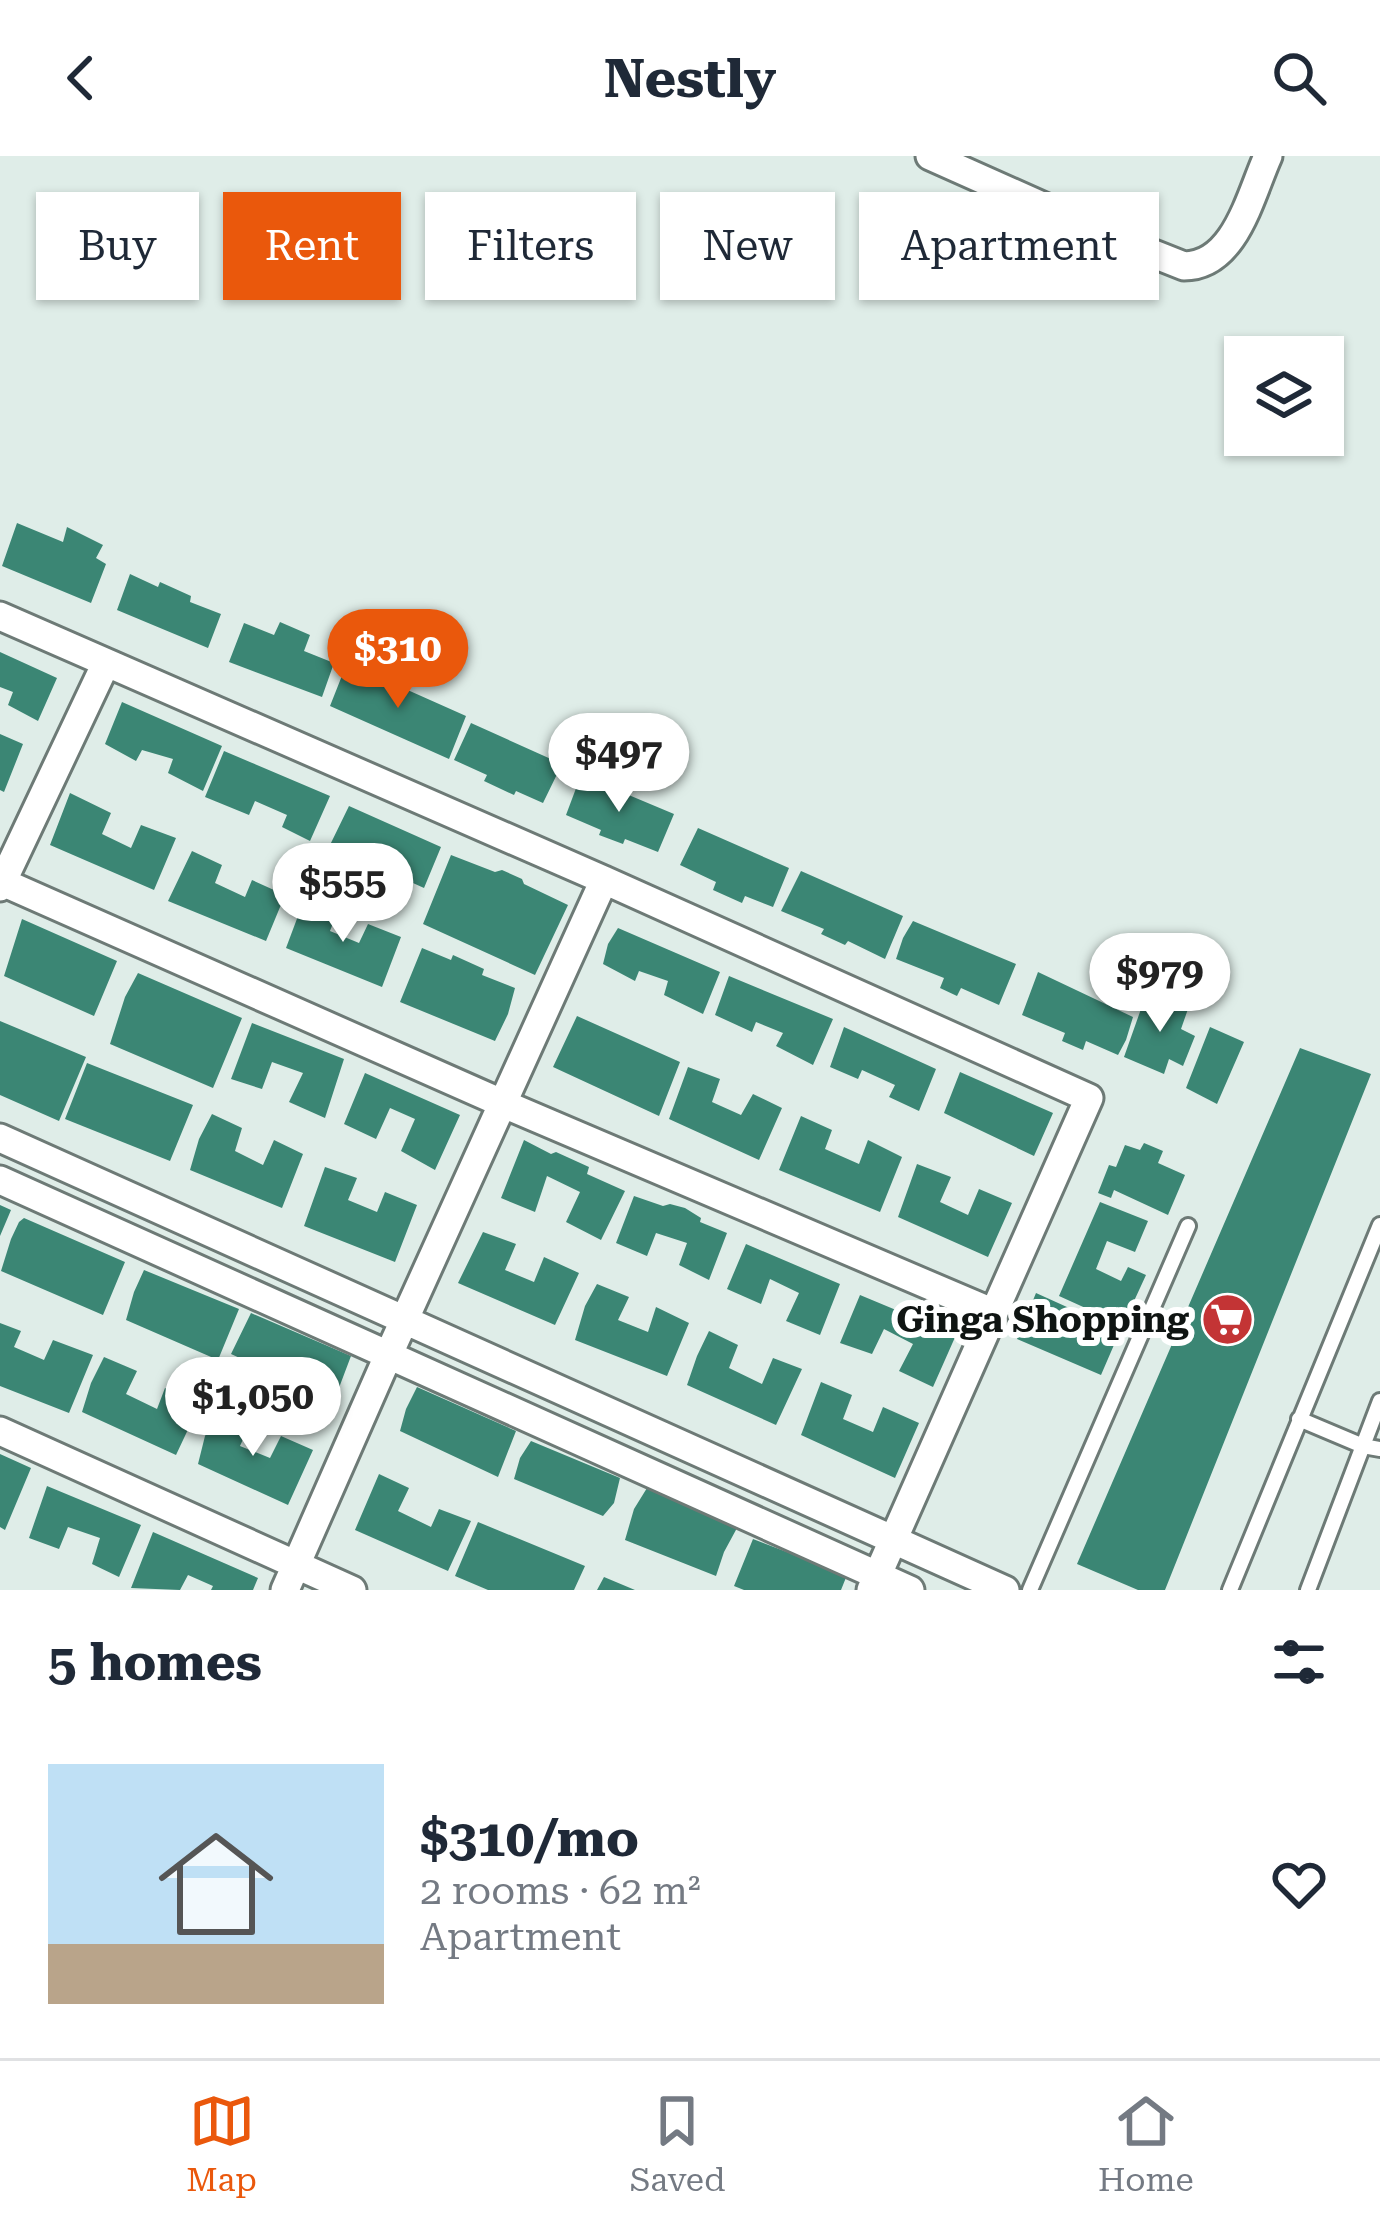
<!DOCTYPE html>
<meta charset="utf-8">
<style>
:root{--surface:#fff;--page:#f2f2f3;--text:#1f2937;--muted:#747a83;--line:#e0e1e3;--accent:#ea580c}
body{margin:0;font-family:"Roboto Serif",serif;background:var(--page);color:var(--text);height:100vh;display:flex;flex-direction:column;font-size:45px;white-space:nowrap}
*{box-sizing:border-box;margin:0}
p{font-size:39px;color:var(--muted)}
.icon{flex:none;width:66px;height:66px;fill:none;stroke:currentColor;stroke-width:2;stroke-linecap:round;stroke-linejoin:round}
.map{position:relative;height:1434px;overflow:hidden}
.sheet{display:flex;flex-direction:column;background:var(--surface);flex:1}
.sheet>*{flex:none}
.hud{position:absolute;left:36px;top:36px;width:1308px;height:108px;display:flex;gap:24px}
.controls{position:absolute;left:1224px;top:180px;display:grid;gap:24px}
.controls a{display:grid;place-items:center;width:120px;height:120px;border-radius:0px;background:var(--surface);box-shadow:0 3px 9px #0004;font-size:60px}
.price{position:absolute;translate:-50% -102px;padding:0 27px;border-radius:42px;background:#fff;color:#222;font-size:39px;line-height:78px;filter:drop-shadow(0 3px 6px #0008)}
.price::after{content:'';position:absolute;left:50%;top:72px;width:36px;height:27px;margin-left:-18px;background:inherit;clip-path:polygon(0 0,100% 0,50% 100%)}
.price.selected{background:var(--accent);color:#fff}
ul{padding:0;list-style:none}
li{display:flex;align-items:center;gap:36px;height:300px;padding:0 48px}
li+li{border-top:3px solid var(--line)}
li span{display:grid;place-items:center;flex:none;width:336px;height:240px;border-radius:0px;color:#555}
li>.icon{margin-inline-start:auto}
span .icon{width:144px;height:144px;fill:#fffc;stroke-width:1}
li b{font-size:51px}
h2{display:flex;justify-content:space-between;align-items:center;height:144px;padding:0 48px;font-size:51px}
.tag{padding:0 42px;border-radius:0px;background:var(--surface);box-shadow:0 3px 9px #0004;font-size:42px;line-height:108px}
.tag.selected{background:var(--accent);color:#fff}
header{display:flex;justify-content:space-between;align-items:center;height:156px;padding:0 48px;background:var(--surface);font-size:54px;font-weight:700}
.menu{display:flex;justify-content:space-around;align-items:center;height:168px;border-top:3px solid var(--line);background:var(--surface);font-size:33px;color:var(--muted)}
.menu a{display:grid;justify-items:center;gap:6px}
.menu .selected{color:var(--accent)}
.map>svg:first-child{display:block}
.building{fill:#3b8674}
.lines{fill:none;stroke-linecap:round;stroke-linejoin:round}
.lane-casing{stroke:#6d7a76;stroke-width:20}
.street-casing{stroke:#6d7a76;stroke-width:33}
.lane{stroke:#fff;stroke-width:14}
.street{stroke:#fff;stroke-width:27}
.labels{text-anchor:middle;stroke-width:12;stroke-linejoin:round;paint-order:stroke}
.poi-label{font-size:36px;font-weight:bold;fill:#0f1412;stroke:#fff;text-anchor:end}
</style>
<header><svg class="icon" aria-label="back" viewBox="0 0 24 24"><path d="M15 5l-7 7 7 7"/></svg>Nestly<svg class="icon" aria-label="search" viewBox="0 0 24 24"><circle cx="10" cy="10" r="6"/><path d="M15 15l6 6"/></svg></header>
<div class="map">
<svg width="1380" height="1434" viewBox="0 0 1380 1434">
<rect width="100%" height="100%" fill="#dfede8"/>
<!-- building -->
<path class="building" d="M17 367 63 386 67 371 103 389 96 402 106 408 91 447 2 410Z
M130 418 158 431 160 426 191 440 190 446 221 458 208 492 117 454Z
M280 466 310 479 304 495 334 507 322 541 229 506 244 467 274 479Z
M0 496 57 522 38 565 8 549 13 536 0 531Z
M347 507 466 560 449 603 330 550Z
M122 546 222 590 203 635 168 617 173 603 142 594 136 605 105 588Z
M471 567 562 608 543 647 516 635 514 639 484 625 487 619 454 604Z
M0 578 23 588 4 636 0 634Z
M224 595 330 640 310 685 282 671 287 659 255 645 249 659 205 641Z
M581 619 674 658 658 696 625 683 623 688 599 679 601 674 566 659Z
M70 637 111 657 102 678 131 692 141 669 176 682 154 734 50 689Z
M349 650 441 691 424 732 393 718 398 706 369 692 362 706 329 691Z
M698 672 789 712 773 751 745 740 742 747 713 734 716 726 680 709Z
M192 695 222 709 215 727 245 741 252 724 285 739 266 785 168 745Z
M451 699 495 716 502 714 522 723 524 728 568 749 535 819 423 768Z
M801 715 903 760 885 803 848 785 845 789 821 778 824 773 781 755Z
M304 744 337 757 330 775 359 787 368 768 401 781 382 831 286 792Z
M22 763 117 805 94 860 4 820Z
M913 765 1016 808 999 849 961 832 957 840 940 832 944 822 896 803 903 782Z
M618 772 720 816 703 858 664 839 668 825 639 815 635 825 603 808 608 788Z
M422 792 451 804 453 799 484 813 482 819 515 832 508 858 495 885 400 846Z
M1038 816 1133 861 1126 884 1118 899 1086 885 1083 894 1062 885 1065 877 1022 859Z
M138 817 242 862 213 932 110 888 125 841Z
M729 820 833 863 813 909 776 890 783 877 756 866 752 876 715 859Z
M1147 836 1188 853 1181 873 1195 880 1183 910 1169 903 1164 918 1124 901Z
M577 860 680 906 659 960 553 911Z
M0 865 86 901 59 965 0 939Z
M252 867 344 903 325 962 289 946 303 917 272 906 262 933 231 923Z
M844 871 936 913 919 955 889 941 895 929 862 914 858 923 830 911Z
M1210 871 1244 886 1217 948 1186 932Z
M1300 892 1371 918 1165 1434H1138L1077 1408Z
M87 907 193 949 170 1005 65 963Z
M688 911 720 923 712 946 741 959 753 938 782 952 759 1004 669 963Z
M960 916 1053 957 1034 1000 944 957Z
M365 917 460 959 435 1014 401 995 415 963 390 952 376 983 344 968Z
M212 958 242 972 235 995 263 1009 274 984 303 998 282 1052 190 1014 199 983Z
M801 960 832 974 825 993 859 1008 868 984 902 1001 880 1056 779 1014Z
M524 984 551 998 556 996 589 1011 587 1018 625 1035 601 1084 566 1066 580 1036 547 1020 535 1056 501 1042Z
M1144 987 1163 995 1158 1007 1185 1019 1168 1059 1114 1034 1111 1042 1098 1037 1109 1009 1116 1011 1125 989 1140 994Z
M917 1008 951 1021 940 1046 968 1059 979 1033 1012 1047 988 1101 898 1061Z
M325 1011 357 1022 348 1044 377 1056 385 1036 417 1049 395 1106 304 1070Z
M634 1040 663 1050 670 1048 685 1052 701 1062 700 1066 727 1077 709 1124 679 1109 687 1087 656 1077 647 1100 616 1087Z
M1100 1046 1148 1065 1135 1096 1107 1085 1096 1113 1121 1125 1128 1111 1146 1119 1123 1169 1059 1140Z
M0 1049 11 1054 0 1080Z
M24 1062 125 1106 103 1159 1 1115 11 1083 19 1066Z
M483 1076 516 1088 505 1114 534 1126 544 1101 579 1117 555 1169 458 1127Z
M746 1088 840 1128 820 1179 786 1165 799 1137 770 1123 761 1148 727 1133Z
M144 1114 239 1153 218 1204 126 1164 134 1136Z
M597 1128 629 1141 618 1164 648 1176 656 1151 689 1167 667 1220 575 1184 585 1150Z
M1036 1137 1120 1175 1101 1219 1017 1183Z
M860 1139 956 1179 933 1231 899 1215 913 1188 884 1173 872 1198 840 1187Z
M251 1157 351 1200 334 1245 231 1198Z
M0 1167 21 1175 14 1191 44 1204 53 1184 93 1199 69 1257 0 1230Z
M709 1175 738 1189 729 1212 762 1228 773 1202 802 1213 776 1269 687 1229 697 1200Z
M104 1201 137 1215 126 1238 157 1253 165 1232 200 1248 176 1299 82 1256 91 1227Z
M821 1226 852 1239 843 1263 873 1276 883 1251 919 1267 895 1322 801 1279Z
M417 1231 516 1275 498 1321 400 1275 406 1253Z
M219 1254 251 1266 240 1290 270 1302 281 1280 313 1294 288 1349 198 1308 205 1280Z
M531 1285 620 1322 614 1347 603 1360 514 1323 520 1302Z
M0 1298 31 1312 5 1374 0 1371Z
M379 1318 409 1332 398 1355 431 1371 439 1353 471 1365 448 1415 355 1374Z
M47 1330 141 1369 119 1421 92 1408 100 1382 68 1371 59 1393 29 1382Z
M647 1332 737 1372 724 1396 716 1420 625 1384 634 1353Z
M478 1366 585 1410 574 1434H488L455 1420Z
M153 1376 258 1422 253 1434H211L213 1430 188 1419 180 1434 131 1432Z
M753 1383 847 1419 841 1434H744L734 1430Z
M604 1421 635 1434H597Z"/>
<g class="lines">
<defs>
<path id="lane" d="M1299 1263 1363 1290 1380 1293
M1030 1434 1188 1070
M1230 1434 1380 1069
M1308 1434 1380 1245"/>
<path id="street" d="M930 0 1116 83 1184 110C1235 110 1250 40 1268 0
M0 460 604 724 1089 942 871 1434
M0 725 504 948 994 1157
M0 731 106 507
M0 982 1005 1434
M0 1024 910 1434
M0 1275 352 1434
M285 1434 388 1200 604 724"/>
</defs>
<!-- lane casing -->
<use href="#lane" class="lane-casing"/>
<!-- street casing -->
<use href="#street" class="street-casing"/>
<!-- lane -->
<use href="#lane" class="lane"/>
<!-- street -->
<use href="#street" class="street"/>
</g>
<!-- icons -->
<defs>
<symbol id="supermarket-disc" viewBox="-11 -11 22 22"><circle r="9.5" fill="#c33435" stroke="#fff"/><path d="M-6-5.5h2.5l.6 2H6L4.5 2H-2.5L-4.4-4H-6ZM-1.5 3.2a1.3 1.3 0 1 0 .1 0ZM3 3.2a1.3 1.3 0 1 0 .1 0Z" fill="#fff"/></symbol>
</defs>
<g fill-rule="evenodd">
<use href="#supermarket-disc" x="1198" y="1134" width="59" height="59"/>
</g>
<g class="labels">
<!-- poi labels -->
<g class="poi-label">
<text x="1189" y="1176">Ginga Shopping</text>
</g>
</g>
</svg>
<div class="controls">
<a><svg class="icon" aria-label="layers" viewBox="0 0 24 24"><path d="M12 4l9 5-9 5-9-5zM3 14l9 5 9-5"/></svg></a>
</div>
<b class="price selected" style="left:398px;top:555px">$310</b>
<b class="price" style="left:619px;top:659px">$497</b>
<b class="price" style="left:343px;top:789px">$555</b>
<b class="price" style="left:1160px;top:879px">$979</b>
<b class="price" style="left:253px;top:1303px">$1,050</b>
<div class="hud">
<a class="tag">Buy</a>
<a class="tag selected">Rent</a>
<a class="tag">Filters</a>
<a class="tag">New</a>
<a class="tag">Apartment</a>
</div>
</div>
<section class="sheet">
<h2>5 homes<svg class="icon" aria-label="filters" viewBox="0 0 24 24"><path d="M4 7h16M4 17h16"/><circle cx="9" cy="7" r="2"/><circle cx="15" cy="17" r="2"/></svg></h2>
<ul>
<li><span style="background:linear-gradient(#bfe0f5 75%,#b9a48a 0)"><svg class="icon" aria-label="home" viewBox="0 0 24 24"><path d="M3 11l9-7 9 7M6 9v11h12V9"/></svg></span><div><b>$310/mo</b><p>2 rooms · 62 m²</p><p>Apartment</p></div><svg class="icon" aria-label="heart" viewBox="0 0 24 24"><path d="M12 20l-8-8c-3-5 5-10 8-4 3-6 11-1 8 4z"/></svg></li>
</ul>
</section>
<nav class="menu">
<a class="selected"><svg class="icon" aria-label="map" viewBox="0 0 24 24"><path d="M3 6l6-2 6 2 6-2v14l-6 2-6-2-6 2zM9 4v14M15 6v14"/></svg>Map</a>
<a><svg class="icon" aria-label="saved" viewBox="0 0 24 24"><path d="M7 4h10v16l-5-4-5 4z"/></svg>Saved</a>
<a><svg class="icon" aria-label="home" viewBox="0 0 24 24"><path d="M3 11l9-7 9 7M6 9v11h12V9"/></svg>Home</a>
</nav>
